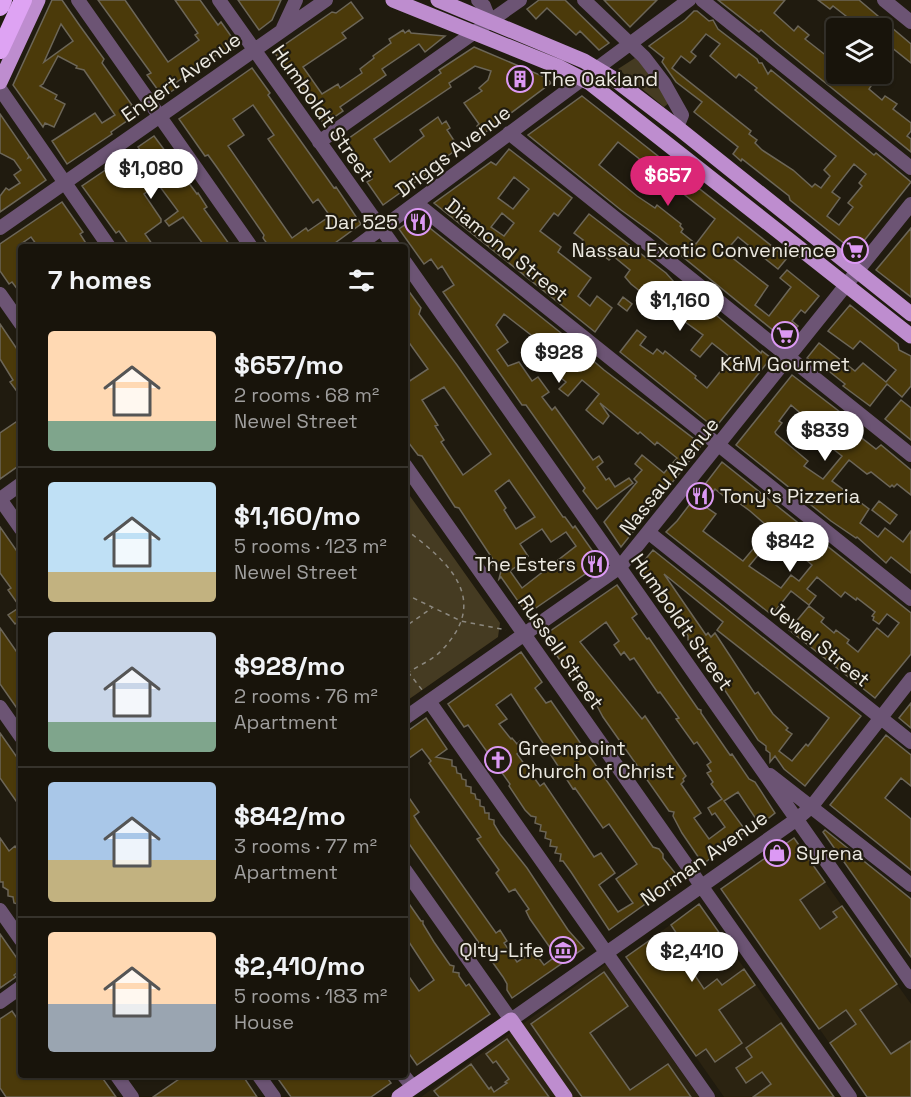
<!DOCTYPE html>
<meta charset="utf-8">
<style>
:root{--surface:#18140b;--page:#252119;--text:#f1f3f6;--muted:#9f9e9d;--line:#36332c;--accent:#db2777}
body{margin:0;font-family:"Space Grotesk",sans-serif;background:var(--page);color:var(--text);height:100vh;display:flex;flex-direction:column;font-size:22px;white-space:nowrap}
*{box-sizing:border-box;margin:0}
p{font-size:20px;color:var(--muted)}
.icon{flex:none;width:33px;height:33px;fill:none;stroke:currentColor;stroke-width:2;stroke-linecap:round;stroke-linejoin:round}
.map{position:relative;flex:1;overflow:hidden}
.panel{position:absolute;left:18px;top:244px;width:390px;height:834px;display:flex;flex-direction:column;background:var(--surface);border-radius:6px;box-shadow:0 2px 4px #0004,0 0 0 2px var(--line)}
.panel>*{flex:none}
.buttons{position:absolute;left:826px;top:18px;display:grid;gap:12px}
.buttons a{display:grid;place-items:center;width:66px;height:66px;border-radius:6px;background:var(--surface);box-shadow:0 2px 4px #0004,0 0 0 2px var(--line);font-size:30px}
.price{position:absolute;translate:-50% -51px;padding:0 14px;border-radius:21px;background:#fff;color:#222;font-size:20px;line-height:39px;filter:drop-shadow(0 2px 3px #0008)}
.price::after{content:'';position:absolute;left:50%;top:36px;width:18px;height:14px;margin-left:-9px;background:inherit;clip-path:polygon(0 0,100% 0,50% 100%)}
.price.current{background:var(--accent);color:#fff}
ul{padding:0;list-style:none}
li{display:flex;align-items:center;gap:18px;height:150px;padding:0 30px}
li+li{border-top:2px solid var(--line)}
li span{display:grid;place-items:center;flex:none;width:168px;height:120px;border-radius:6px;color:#555}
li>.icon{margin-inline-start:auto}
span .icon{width:72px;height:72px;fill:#fffc;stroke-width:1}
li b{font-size:26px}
h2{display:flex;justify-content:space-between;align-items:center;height:72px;padding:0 30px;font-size:26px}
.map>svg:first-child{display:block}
.built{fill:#2b2311}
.green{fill:#453b22}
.building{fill:#4b3a0a;stroke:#6c6658;stroke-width:1.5;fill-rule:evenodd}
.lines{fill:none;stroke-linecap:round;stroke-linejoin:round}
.path{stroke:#8c887f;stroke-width:1.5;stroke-dasharray:4.5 4.5;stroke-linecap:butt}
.minor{stroke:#6c5474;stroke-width:14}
.major{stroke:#be8dcf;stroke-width:15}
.highway{stroke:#dea3f3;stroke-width:18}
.labels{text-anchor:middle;stroke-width:4.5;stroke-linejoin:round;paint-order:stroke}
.street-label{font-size:20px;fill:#ece9e1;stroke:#201b0f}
.poi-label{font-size:20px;fill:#ece9e1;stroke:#201b0f;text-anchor:start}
</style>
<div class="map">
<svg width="911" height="1097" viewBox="0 0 911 1097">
<rect width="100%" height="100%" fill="#201b0f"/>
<!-- built -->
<path class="built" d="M794 838 911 1004V1095L909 1097H867L722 889Z
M699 904 835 1097H724L626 957Z
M606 964 699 1097H421Z"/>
<!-- green -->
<path class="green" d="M635 58C651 70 659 87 669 103L664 107 618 69Z
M405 489 500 623 498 637 405 702Z"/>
<!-- building -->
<path class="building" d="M52 0H62L80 26 104 59 102 63 132 105 128 108 134 116 111 132 112 134 67 164 52 141 95 113 102 123 115 115 84 70 76 68 77 66 58 56 43 84 40 86 57 95 55 99 65 104 54 127 45 123 43 127 13 85ZM61 24 73 41 44 62Z
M98 0H125L168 62 199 40 195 35 198 33 175 0H200L218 25 221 22 238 46 227 53 221 52 213 57 174 84 175 89 163 97 147 75 151 73Z
M238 0H281L272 20 259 30Z
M539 0H565L609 43 599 50 580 31 576 35 547 8 536 19 527 9Z
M604 0H657L630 27Z
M718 0H785L774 13 794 31 798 26 809 35 805 39 837 64V74H851L871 86 869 89 882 100 885 96 897 104 893 109 911 123V131L907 136 911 139V152L776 43 761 30 759 32Z
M818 0H859L911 44V63L891 47 888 51 882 47V28H858L849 22 851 20 833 6 830 9Z
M351 2 363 18 342 33 346 38 303 67 322 94 338 84 340 88 362 73 360 69 374 58 373 56 391 43 389 39 403 30 405 33 409 30 411 33 445 36 425 52 419 44 382 69 386 75 340 107 343 111 324 124 274 52 332 12 336 13Z
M694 11H697L709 21 713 20 718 29 757 59 759 63H762L768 74 771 70 874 155 876 153 911 182 855 252 790 200 789 196 742 159 741 161 733 154 738 147 694 112 702 102 676 82 662 62 664 58 649 46 685 20ZM706 34 720 44 710 56 736 78 739 74 757 88 755 90 836 156 824 170 830 176 821 188 815 184 812 187 793 170 762 150 755 143 757 140 749 134 751 131 672 68 681 56 690 63 696 56 691 52ZM854 164 866 174 859 183 862 186 848 203 853 207 839 225 827 216 840 198 832 192Z
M474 47 547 78 551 83 483 134 477 126 479 124 464 103 482 91 479 88 488 80 491 71 475 66 449 83 451 87 374 139 390 162 424 136 420 130 438 117 442 124 446 121 450 128 447 130 459 148 430 168 432 170 383 205 367 182 372 179 345 141 434 78 441 73 439 70Z
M252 68 270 93 268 95 280 112 334 188 336 187 361 224 328 248H270L263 238 264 235 216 166 208 155 205 156 179 119ZM253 105 274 135 268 139 313 203 318 199 330 216 311 229 308 231 306 228 292 238 228 146 244 135 233 119Z
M582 96 787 258 778 269 738 237 725 252 768 286 755 305 769 316 791 287 780 278 787 270 819 296 805 313 801 310 792 321 798 326 785 340 657 236 621 210 528 135ZM618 142 715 219 696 244 681 232 683 229 680 226 681 224 657 205 655 208 637 196 599 165Z
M0 114 29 156 28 158 30 157 46 180 0 212V196L6 188 9 190 20 183 14 175 21 170 14 160 0 153Z
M154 136 197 194 198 193 207 207 204 209 232 248H206L183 217 169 226 165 221 178 211 158 184 144 194 161 219V222L145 234 155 248H131L119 231 116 233 82 186 107 169 115 180 145 158 138 147Z
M509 149 572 198 558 216 554 213 540 231 561 247 558 252 591 278 578 296 590 306 597 296 612 308 595 332 434 203 491 162 496 165ZM514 177 529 189 513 209 498 198ZM502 213 514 223 504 236 491 227Z
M62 202 83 232 80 234 89 248H39L31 237 21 244V294L12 282 9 284 0 271V244Z
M589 214 666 273 674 282 709 309 761 353 762 351 771 358 715 428 620 352 637 330 646 337 640 345 653 354 657 349 663 354 665 351 696 376 695 378 707 388 731 358 712 343 700 357 691 350 703 335 659 303 661 302 649 292 646 296 631 284 625 277 630 270 613 256 609 260 600 253 599 255 591 248 588 251 580 244 583 240 574 233Z
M416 217 561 333 604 370 702 445 621 547 604 522 637 482 634 479 642 470 635 464 642 455 664 473 677 458 657 442 655 445 640 432 638 434 600 403 609 416 603 424 594 417 586 410 599 394 582 380 568 396 559 389 566 382 550 369 558 363 546 353 547 352 542 348 543 347 540 342 504 314 496 325 508 342 497 350 508 366 519 362 532 381 538 377 549 392 542 397 552 410 555 407 593 460 599 456 603 462 597 467 606 480 609 478 615 487 629 478 633 483 597 509 583 491 585 488 565 460 526 405H522L443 292 454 285 442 266 438 269 431 259 424 264 399 229Z
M911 228V297L876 270Z
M405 286 421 308 419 314 457 365 563 517H565L573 528 575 526 601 563 527 614 501 577 499 579 502 567 491 565 494 561 459 508 455 507 422 456 418 455 405 438V384L428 369 405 337ZM444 387 491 454 463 475 441 442 444 440 435 426 438 425 422 400ZM509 480 535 517 516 529 504 510 506 508 495 491ZM542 529 551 542 566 532 576 546 522 588 510 571 517 566 516 564 528 556 520 544Z
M623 297 632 304 627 311 618 304Z
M850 305 898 344 899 350 911 356V386L902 397 887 384 870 406 843 386 845 384 816 361 814 363 807 358 819 343 855 371 863 363 886 382 896 370 860 341 853 349 828 331Z
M0 324 21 355V397L10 382 13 380 0 359Z
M792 375 862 429 858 435 876 449 881 445 911 470V495L897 484 894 487 892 485 890 487 871 472 867 474 849 460 832 481 869 509 860 523 878 537 885 528 903 542 911 531V573L891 557 886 563 857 537 856 538 831 521 736 445ZM791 405 820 430 818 432 820 434 818 437 842 456 823 479 804 466 808 461 776 434 775 432 782 423 779 421Z
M901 400 911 408V440L885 419Z
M16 422 21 429V464L0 479V433Z
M722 462 911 613V654L875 698 789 630 809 606 824 618 821 622 834 633 836 630 849 640 847 643 858 652 877 628 888 637 899 623 887 614 879 624 873 620 874 617 872 616 875 612 857 598 856 600 845 592 841 597 817 577 807 589 816 596 809 605 791 591 772 615 666 532 677 521ZM715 489 732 503 735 500 750 511 812 565 799 581 791 575 781 588 749 566 764 548 758 543 743 561 703 531 716 514 703 505Z
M879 501 897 515 890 524 872 510Z
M0 527 21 557V619L15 624 8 615 20 607 8 590 11 588 0 573Z
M653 550 861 716 805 786 784 769 775 756 770 762V753L766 750V746L758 740 692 641 688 640V636L638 568ZM664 574 723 622 717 630 829 718 808 746 806 744 792 761 779 751 792 734 786 730 788 728 773 714 758 692 755 694 715 633 711 637 708 633 706 635Z
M617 585 637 614 632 618 647 639 649 638 698 709 701 710V713L730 755 732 754 749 779 755 782 775 813 760 825 738 792 724 801 746 831 703 864 682 833 673 816 674 812 669 811 603 717 596 704 593 703 594 698 588 695 589 689H584L571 671 569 673 543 636ZM606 622 619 641 614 645 621 655 624 652 630 660 634 658 658 693 660 692 679 718 676 719 694 744 697 742 711 762 707 765 711 771 707 773 713 782 711 784 722 799 708 808 712 815 715 813 725 827 709 839 694 818 701 813 681 784 684 781 683 779 686 776 645 716 642 719 580 642Z
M0 628 21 658V714L0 684Z
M521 652 542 682 535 688 546 703 551 701 653 847 659 849 663 854V858L680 879 609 930 571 872 563 861H560L561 854 555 853 557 847 550 846 551 840 545 838 546 832 540 831 541 825 535 823 536 817 531 816 525 810 509 786 510 784 468 725 464 727 448 704ZM511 694 573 789 575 788 603 828 609 824 637 864 616 879 633 903 618 912 599 885 615 873 601 853 594 857 544 783 540 786 517 754 525 748 520 741 517 744 512 738 511 739 499 724 507 719 496 705Z
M911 703V728L899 718Z
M426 718 447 749 436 757 452 760V766L456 767 457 773 461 774 462 779 466 780V786L471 787V793L475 794 476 799 480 800V806L484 807 485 813H489V819L494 820V824L500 834 527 868 568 930 584 948 512 998 507 990V984L503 977 405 838V792L419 812 414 816 419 824 496 933 500 930 507 941 504 943 517 962 531 953 536 959 538 957 544 965 556 956 530 919 526 911 529 909 515 889 509 892 496 873 499 870 477 839 481 837 429 763 431 761 422 749 405 761V733Z
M0 733 21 763V808L0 778Z
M886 735 911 755V786L901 778 885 798 911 819V870L830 805Z
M825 830 911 899V957L823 832Z
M0 838 9 851 15 846 21 854V905L14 903 13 897 8 896V890L3 887V882H0Z
M794 838 825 882 800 900 820 929 837 917 833 912 842 906 897 984 860 1010 891 1054 911 1041V1097H867L830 1043 856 1024 846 1010 819 1029 721 889Z
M405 898 421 921H423V924L434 942 450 965 454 966 453 972 459 973V976L466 986 469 984 490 1014 417 1065 405 1048V971L419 991 434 980 405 936Z
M699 904 730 948 694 974 704 989 717 979 722 985 744 969 755 985 719 1010 742 1043 715 1062 706 1049 696 1056 626 957 653 938 660 947 677 934 671 925Z
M0 934 21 964V970L14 975 16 977 0 988Z
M604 972 628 1006 590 1033 630 1090 668 1064 691 1097H582L553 1056 531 1024Z
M12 1011 21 1024V1076H101L116 1097H6L0 1088V1019Z
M781 1023 797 1046 834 1097H753L771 1084 762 1072 746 1083 736 1068 752 1057 746 1048Z
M507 1039 549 1097H439L434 1091 471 1064 489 1089 491 1087 494 1092 507 1083 505 1082 509 1079 496 1061 493 1063 486 1054Z
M177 1076H243L257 1097H153L179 1079Z
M276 1076H386L391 1083 371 1097H291Z"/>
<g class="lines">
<!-- path -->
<path class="path" d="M405 529C449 562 492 600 440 652 430 662 416 666 405 675
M405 594 461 621 506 630
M405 622 409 624V634L405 645
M409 624 432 608
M408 672 423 691"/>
<!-- minor -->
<path class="minor" d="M78 0 252 248
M219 0 395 248
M478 0 484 6 490 21
M584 0 644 57 664 83 682 115 677 127
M702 0 911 168
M884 0 911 22
M283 28 296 0
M0 89 110 248
M509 133 911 455
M319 142 520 0
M416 203 911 599
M0 228 326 0
M355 248 689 0
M405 262 911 982
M0 294 21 324
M405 465 850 1097
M0 499 21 529
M0 499 21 484
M648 532 911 742
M429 701 708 1097
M0 707 21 737
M405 718 620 567 911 204
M770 775 911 885
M405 870 511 1020 797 819 812 806 911 679
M0 910 21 940
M0 1002 21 987
M117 1076 132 1097
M259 1076 274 1097
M404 1076 413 1087"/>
<!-- major -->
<path class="major" d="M393 0 559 67 590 83 911 336
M438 0 584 61 614 79 677 127 911 314
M0 82 38 0
M399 1097 511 1020 565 1097"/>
<!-- highway -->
<path class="highway" d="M0 7 3 0
M0 50 23 0"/>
</g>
<!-- icons -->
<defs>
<symbol id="building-ring" viewBox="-11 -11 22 22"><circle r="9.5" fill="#201b0f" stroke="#dc99f4" stroke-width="1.5"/><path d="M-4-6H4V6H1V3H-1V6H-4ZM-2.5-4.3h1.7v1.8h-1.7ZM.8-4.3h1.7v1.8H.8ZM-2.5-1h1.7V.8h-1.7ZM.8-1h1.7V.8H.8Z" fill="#dc99f4"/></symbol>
<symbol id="restaurant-ring" viewBox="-11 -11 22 22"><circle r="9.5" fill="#201b0f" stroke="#dc99f4" stroke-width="1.5"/><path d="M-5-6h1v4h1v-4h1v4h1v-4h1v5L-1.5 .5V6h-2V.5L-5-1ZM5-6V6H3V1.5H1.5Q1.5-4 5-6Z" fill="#dc99f4"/></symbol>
<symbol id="supermarket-ring" viewBox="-11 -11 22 22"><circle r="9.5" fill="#201b0f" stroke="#dc99f4" stroke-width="1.5"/><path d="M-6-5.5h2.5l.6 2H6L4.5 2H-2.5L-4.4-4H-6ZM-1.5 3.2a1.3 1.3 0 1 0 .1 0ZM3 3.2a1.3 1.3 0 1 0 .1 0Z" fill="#dc99f4"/></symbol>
<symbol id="church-ring" viewBox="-11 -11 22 22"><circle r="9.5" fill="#201b0f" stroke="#dc99f4" stroke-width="1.5"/><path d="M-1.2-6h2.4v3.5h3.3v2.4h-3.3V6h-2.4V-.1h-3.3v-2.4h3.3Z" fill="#dc99f4"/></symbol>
<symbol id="shop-ring" viewBox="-11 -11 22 22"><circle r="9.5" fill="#201b0f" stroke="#dc99f4" stroke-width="1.5"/><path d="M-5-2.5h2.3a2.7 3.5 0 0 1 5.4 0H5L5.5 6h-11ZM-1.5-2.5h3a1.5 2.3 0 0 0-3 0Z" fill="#dc99f4"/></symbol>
<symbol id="museum-ring" viewBox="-11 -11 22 22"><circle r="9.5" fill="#201b0f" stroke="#dc99f4" stroke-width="1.5"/><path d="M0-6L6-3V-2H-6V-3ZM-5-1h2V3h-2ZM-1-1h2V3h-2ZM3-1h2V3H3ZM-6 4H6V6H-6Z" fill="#dc99f4"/></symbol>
</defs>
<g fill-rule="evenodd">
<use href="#building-ring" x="505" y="64" width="30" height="30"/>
<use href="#restaurant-ring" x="403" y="207" width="30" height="30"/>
<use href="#supermarket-ring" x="840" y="235" width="30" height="30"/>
<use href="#supermarket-ring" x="770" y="320" width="30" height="30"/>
<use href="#restaurant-ring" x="685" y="481" width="30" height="30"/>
<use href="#restaurant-ring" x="580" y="549" width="30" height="30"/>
<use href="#church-ring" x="483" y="745" width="30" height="30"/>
<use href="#shop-ring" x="762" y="838" width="30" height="30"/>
<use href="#museum-ring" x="548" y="935" width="30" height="30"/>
</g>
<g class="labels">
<!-- street labels -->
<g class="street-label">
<text transform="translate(181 77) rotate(-35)" y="7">Engert Avenue</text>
<text transform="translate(323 113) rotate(55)" y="7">Humboldt Street</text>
<text transform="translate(453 151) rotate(-37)" y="7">Driggs Avenue</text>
<text transform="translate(507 250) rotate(39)" y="7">Diamond Street</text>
<text transform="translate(669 476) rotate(-51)" y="7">Nassau Avenue</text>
<text transform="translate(682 622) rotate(55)" y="7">Humboldt Street</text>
<text transform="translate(820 644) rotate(39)" y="7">Jewel Street</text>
<text transform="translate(561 652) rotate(55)" y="7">Russell Street</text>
<text transform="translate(704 858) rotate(-35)" y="7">Norman Avenue</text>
</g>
<!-- poi labels -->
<g class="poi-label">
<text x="540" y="86">The Oakland</text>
<text x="398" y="229" text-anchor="end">Dar 525</text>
<text x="836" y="257" text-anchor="end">Nassau Exotic Convenience</text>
<text x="785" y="371" text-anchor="middle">K&amp;M Gourmet</text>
<text x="720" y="503">Tony's Pizzeria</text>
<text x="576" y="571" text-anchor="end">The Esters</text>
<text x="518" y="755">Greenpoint<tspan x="518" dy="23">Church of Christ</tspan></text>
<text x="796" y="860">Syrena</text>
<text x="544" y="957" text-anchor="end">Qlty-Life</text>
</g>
</g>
</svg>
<div class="buttons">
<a><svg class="icon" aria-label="layers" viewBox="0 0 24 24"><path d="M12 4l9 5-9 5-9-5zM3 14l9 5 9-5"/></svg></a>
</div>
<b class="price" style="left:151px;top:200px">$1,080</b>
<b class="price current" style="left:668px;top:207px">$657</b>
<b class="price" style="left:680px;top:332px">$1,160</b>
<b class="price" style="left:559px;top:384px">$928</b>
<b class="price" style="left:825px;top:462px">$839</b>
<b class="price" style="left:790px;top:573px">$842</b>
<b class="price" style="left:692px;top:983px">$2,410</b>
<section class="panel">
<h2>7 homes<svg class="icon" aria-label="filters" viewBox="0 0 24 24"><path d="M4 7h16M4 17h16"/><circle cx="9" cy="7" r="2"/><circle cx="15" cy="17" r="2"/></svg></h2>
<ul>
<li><span style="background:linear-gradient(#ffd9b3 75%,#7fa58c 0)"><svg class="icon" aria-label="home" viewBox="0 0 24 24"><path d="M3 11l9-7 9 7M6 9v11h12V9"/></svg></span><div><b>$657/mo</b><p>2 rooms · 68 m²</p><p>Newel Street</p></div></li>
<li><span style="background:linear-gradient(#bfe0f5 75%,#c2b280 0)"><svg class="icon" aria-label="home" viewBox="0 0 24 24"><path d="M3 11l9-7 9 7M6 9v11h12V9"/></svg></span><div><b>$1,160/mo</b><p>5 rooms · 123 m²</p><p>Newel Street</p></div></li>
<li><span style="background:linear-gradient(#c9d6e8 75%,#7fa58c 0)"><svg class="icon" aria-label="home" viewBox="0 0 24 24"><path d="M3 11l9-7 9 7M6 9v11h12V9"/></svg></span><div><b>$928/mo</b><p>2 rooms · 76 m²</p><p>Apartment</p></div></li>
<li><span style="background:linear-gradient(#a9c7e8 65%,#c2b280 0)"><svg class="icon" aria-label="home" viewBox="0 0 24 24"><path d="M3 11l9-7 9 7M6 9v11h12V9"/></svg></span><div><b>$842/mo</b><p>3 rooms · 77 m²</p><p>Apartment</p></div></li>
<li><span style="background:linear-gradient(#ffd9b3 60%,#9aa5b1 0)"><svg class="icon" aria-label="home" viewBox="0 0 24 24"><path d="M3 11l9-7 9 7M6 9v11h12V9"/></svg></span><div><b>$2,410/mo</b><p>5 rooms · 183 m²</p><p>House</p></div></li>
</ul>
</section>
</div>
